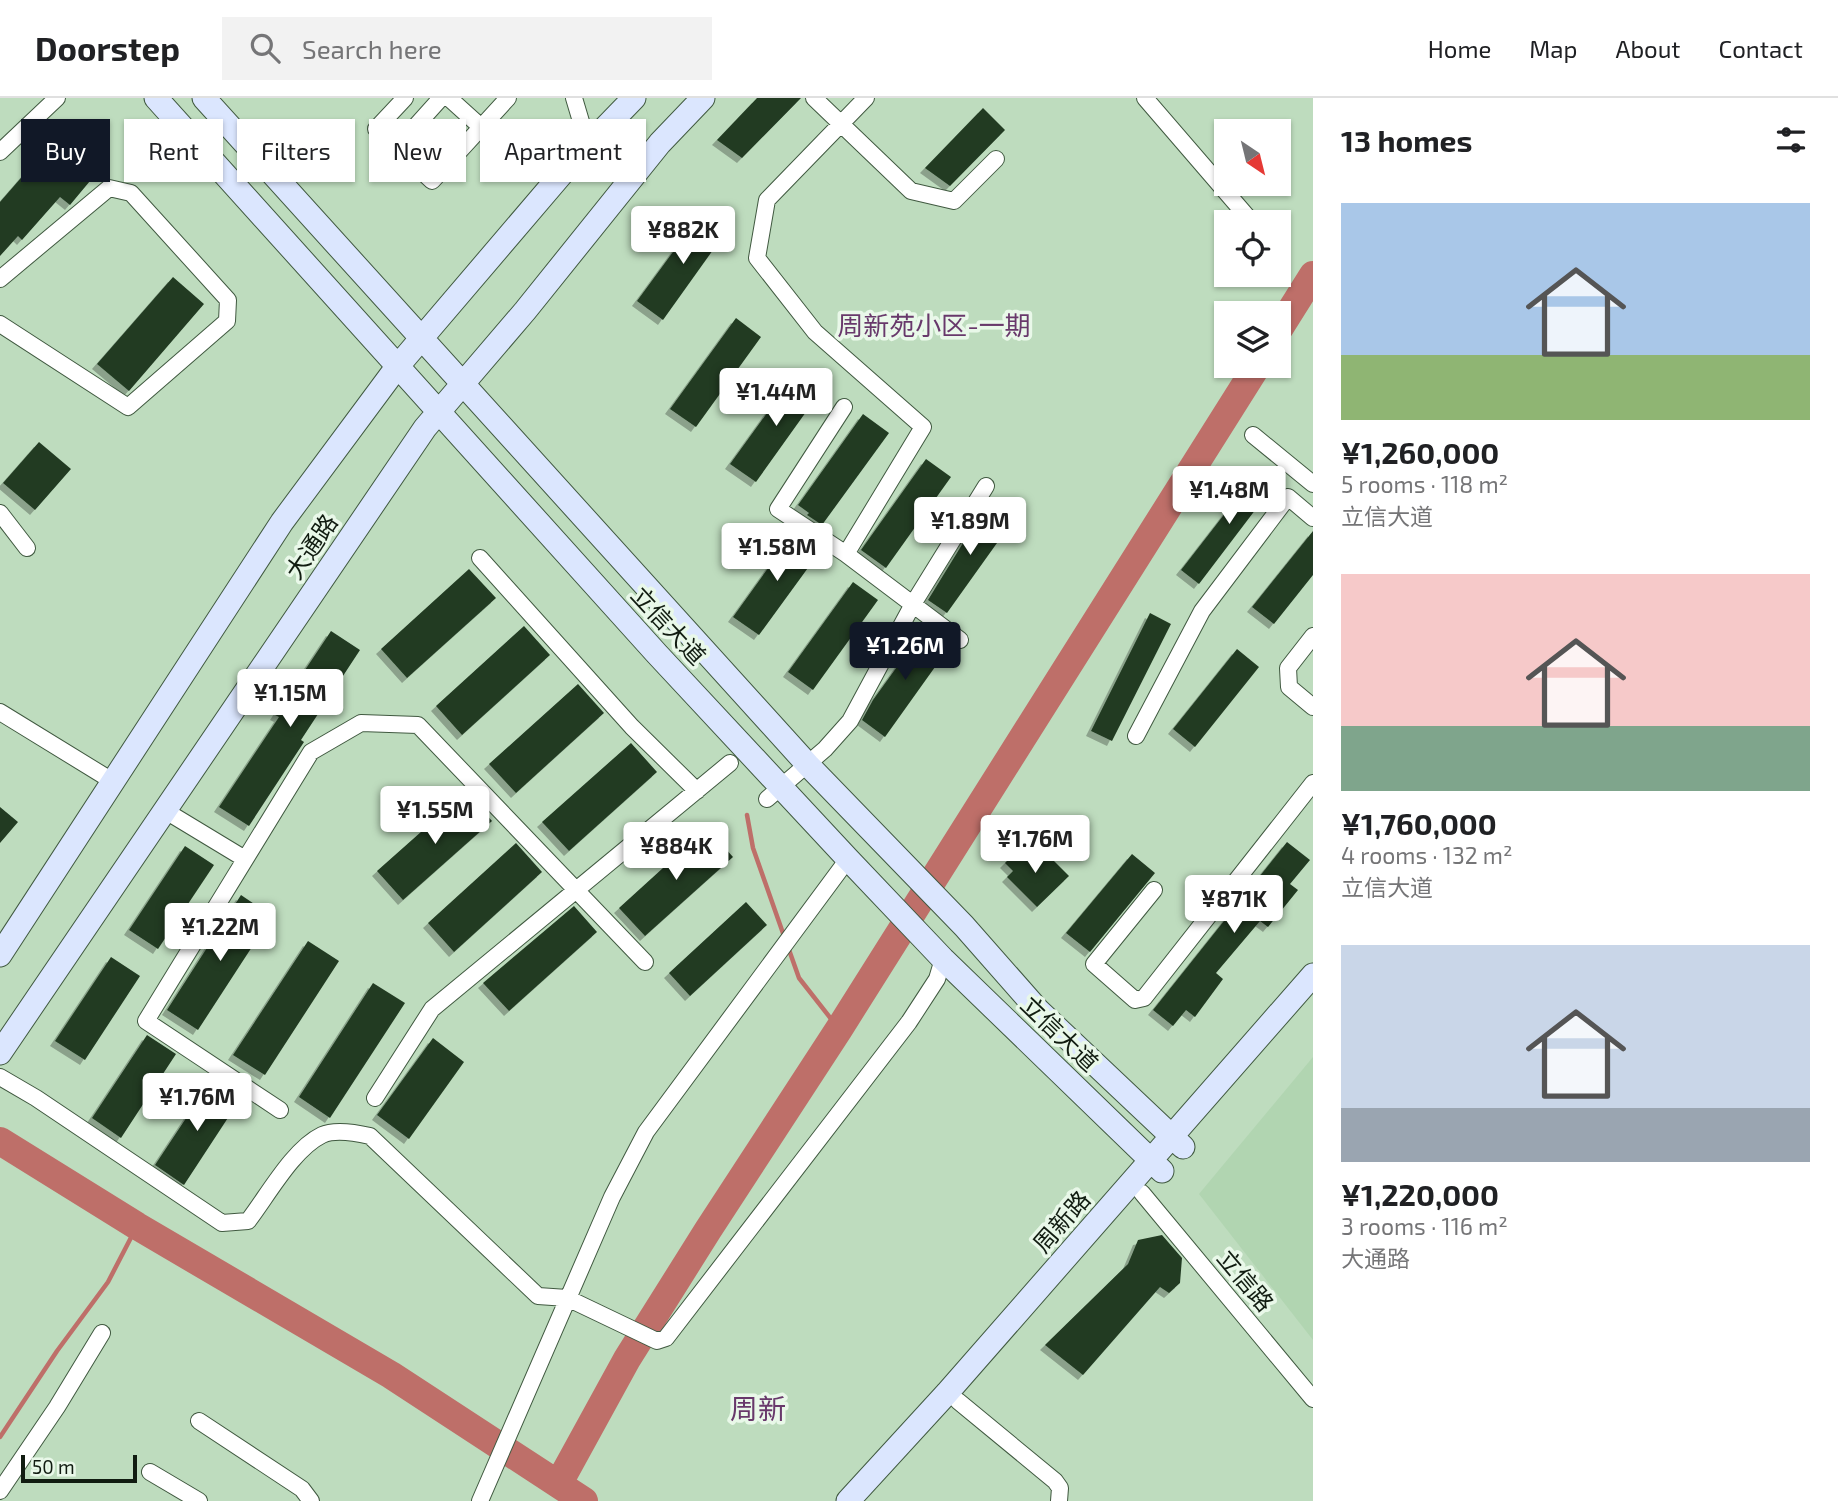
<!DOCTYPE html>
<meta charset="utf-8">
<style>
:root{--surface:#fff;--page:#f2f2f2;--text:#202124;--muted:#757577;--line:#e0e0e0;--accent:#111827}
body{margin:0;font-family:"Exo 2","Noto Sans SC",sans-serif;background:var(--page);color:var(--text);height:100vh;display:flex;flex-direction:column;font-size:26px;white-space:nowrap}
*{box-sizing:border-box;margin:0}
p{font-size:23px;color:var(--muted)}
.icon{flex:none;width:38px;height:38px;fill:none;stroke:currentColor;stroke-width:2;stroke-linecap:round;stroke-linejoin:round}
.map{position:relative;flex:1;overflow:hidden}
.drawer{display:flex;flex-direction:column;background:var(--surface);width:525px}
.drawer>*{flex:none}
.top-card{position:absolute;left:21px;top:21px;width:665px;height:63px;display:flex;gap:14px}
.needle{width:46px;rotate:145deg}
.tools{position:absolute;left:1214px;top:21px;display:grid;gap:14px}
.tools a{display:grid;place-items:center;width:77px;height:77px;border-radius:0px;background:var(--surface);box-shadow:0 2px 5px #0004;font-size:35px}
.scale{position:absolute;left:21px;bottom:18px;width:116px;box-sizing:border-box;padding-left:7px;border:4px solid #111c11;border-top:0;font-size:19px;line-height:24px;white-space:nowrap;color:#111c11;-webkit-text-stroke:5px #e9f8e9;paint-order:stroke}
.price{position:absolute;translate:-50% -60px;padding:0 16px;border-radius:7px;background:#fff;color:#222;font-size:23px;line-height:46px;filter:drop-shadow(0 2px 4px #0008)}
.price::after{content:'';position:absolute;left:50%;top:42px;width:21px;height:16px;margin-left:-10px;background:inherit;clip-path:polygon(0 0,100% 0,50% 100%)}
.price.current{background:var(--accent);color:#fff}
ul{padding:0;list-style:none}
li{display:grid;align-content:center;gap:14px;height:371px;padding:0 28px}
li span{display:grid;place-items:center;height:217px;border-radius:0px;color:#555}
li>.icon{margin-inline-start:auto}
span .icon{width:126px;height:126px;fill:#fffc;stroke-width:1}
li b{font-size:30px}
h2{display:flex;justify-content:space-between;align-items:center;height:84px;padding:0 28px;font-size:30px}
.chip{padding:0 24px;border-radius:0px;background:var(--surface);box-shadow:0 2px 5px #0004;font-size:24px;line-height:63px}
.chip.current{background:var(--accent);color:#fff}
header{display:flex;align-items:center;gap:42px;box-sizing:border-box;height:98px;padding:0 35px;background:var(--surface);border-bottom:2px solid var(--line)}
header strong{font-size:33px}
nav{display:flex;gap:38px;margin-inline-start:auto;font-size:24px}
.search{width:490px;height:63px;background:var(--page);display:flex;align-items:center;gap:18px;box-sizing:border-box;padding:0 24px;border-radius:0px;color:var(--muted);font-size:26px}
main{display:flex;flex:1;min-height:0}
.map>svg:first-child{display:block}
.built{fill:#b1d5b1}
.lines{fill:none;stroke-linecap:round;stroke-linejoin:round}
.stream{stroke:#be6f69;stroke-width:4.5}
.river{stroke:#be6f69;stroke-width:28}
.building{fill:#223b23;filter:url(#shadow)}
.street-casing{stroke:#405940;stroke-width:18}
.secondary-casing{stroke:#405940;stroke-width:25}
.street{stroke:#fff;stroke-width:16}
.secondary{stroke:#dbe6fe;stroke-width:23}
.labels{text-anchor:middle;stroke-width:7;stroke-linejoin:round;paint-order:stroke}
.street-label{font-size:24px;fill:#111c11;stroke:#e9f8e9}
.neighbourhood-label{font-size:26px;fill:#68386b;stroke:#e9f8e9}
.quarter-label{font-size:28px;fill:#68386b;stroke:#e9f8e9}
</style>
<header>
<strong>Doorstep</strong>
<div class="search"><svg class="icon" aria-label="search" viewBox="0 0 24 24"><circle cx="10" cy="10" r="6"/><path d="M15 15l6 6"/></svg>Search here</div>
<nav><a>Home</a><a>Map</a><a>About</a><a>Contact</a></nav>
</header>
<main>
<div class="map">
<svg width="1313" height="1403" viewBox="0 0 1313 1403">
<defs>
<filter id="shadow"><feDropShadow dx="-5" dy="5" stdDeviation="0" flood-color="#0004"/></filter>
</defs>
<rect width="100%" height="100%" fill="#bedcbe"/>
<!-- built -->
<path class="built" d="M1313 959V1242L1199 1096Z"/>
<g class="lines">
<!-- stream -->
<path class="stream" d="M747 717 753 750 784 838
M788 849 799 880 839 931
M0 1339 57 1253 108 1184 137 1128"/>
<!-- river -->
<path class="river" d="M1279 231 1313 177
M0 1043 137 1128 391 1277 584 1403
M559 1385 627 1261 708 1132 839 931 1257 268"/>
</g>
<!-- building -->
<path class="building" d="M757 0H801L742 60 717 42Z
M983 10 1005 32 950 88 925 70Z
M74 38 105 65 70 107 60 99 22 142 18 138 0 158V104L27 73 37 82Z
M703 113 728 131 663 222 637 203Z
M173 179 204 206 129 293 97 266Z
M736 220 761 239 696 329 670 311Z
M796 275 821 293 756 384 730 366Z
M863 316 889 335 822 427 807 417 809 415 798 407Z
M39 344 71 371 35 412 3 385Z
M926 361 951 379 886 470 861 452Z
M1261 369 1278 382 1199 486 1181 472Z
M987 406 1012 424 947 515 928 502Z
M1313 433V477L1274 526 1252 509Z
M794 434 821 452 759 537 733 519Z
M469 471 496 500 407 580 381 551Z
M853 484 878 502 813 592 788 574Z
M1150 515 1171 526 1112 643 1091 633Z
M524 528 550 557 462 637 436 608Z
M925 530 950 548 885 639 862 622 873 602Z
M331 533 360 552 301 642 304 644 249 728 219 709 279 619 275 617Z
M1237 551 1259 569 1195 649 1173 631Z
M578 586 604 615 516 695 489 666Z
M631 645 657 674 569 753 542 724Z
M466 694 492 723 403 802 377 773Z
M0 709 18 724 0 745Z
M707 730 733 759 645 838 619 810Z
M1287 744 1310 762 1290 786 1298 792 1268 829 1260 823 1216 875 1223 881 1195 919 1186 912 1173 928 1153 912Z
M516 745 542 774 454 854 428 825Z
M1023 747 1030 754 1033 752 1044 763 1049 758 1069 778 1037 809 1007 779 1013 773 1005 765Z
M185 748 214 767 158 851 129 832Z
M1132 756 1155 775 1090 854 1066 835Z
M241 797 272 818 198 932 167 912Z
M746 804 767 827 690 898 669 875Z
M574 808 597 834 509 913 483 885Z
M308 843 339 863 265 977 233 957Z
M111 859 140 878 85 962 55 943Z
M373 885 405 905 330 1020 299 999Z
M147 937 176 956 121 1040 92 1020Z
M433 940 464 964 409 1041 377 1017Z
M210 984 239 1003 184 1087 155 1067Z
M1162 1137 1182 1160 1180 1185 1169 1195 1160 1189 1083 1277 1045 1247 1128 1166 1138 1142Z"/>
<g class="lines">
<defs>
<path id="street" d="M405 0 376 31 432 83 508 0
M449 0 481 29
M574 0 588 47
M814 0 911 93 954 103 996 61
M866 0 767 102 757 160 815 234 923 329 846 456 960 542
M1145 0 1251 123
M396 50 441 0
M0 54 57 0
M0 181 109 90 131 95 228 202 227 223 128 309 0 226
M844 309 778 411 846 456
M1253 337 1313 386
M0 415 27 450
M480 460 632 629 697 693
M1313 538 1288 570 1289 589 1313 609
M0 614 114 684
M1136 638 1202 513 1288 399 1313 420
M767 701 825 651 850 623 913 506 986 388
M164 712 245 761
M1154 792 1094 866 1135 902 1144 900 1313 685
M0 979 36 1000 222 1125 248 1123C268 1097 293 1051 322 1037 335 1031 357 1035 370 1038L538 1198 567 1200 657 1243 666 1240 909 924 937 881 943 861
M375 1000 432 911 730 665
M280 1012 146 923 311 654 361 625 418 627 645 864
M1142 1095 1313 1301
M958 1303 1055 1383 1060 1390 1059 1403
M199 1323 302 1391 311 1403
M150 1374 199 1403
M0 1393 57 1309 102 1235
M480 1403 612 1099 646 1034 848 761"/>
<path id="secondary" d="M156 0 657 556 848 761 943 861 1162 1073
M204 0 808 667 964 828 1038 912 1183 1049
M0 857 282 424 397 269 571 65 634 0
M0 955 425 330 525 213 660 45 703 0
M848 1403 947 1295 1313 877"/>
</defs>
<!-- street casing -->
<use href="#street" class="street-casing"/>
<!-- secondary casing -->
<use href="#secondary" class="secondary-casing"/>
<!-- street -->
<use href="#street" class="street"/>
<!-- secondary -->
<use href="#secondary" class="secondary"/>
</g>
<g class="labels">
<!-- street labels -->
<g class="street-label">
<text transform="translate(312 449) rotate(-56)" y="8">大通路</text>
<text transform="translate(668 528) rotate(47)" y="8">立信大道</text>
<text transform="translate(1059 936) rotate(44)" y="8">立信大道</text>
<text transform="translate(1062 1124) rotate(-49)" y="8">周新路</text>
<text transform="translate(1245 1183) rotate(50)" y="8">立信路</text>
</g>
<!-- neighbourhood labels -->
<g class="neighbourhood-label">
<text x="934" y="237">周新苑小区-一期</text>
</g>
<!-- quarter labels -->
<g class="quarter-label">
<text x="758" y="1321">周新</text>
</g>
</g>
</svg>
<div class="tools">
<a><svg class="needle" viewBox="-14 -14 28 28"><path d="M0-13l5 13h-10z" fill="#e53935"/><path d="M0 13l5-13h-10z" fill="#757577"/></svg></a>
<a><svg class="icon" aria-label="locate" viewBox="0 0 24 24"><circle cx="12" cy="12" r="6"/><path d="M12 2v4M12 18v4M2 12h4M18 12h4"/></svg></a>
<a><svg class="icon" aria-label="layers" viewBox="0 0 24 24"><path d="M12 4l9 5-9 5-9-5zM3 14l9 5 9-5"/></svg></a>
</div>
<div class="scale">50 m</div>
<b class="price" style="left:683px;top:168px">¥882K</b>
<b class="price" style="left:776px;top:330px">¥1.44M</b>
<b class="price" style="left:1229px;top:428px">¥1.48M</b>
<b class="price" style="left:970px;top:459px">¥1.89M</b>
<b class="price" style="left:777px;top:485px">¥1.58M</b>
<b class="price current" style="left:905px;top:584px">¥1.26M</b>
<b class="price" style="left:290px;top:631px">¥1.15M</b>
<b class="price" style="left:435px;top:748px">¥1.55M</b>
<b class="price" style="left:1035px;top:777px">¥1.76M</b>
<b class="price" style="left:676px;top:784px">¥884K</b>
<b class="price" style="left:1234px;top:837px">¥871K</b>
<b class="price" style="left:220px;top:865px">¥1.22M</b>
<b class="price" style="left:197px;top:1035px">¥1.76M</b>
<div class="top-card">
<a class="chip current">Buy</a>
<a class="chip">Rent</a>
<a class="chip">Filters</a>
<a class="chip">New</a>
<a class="chip">Apartment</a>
</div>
</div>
<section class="drawer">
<h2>13 homes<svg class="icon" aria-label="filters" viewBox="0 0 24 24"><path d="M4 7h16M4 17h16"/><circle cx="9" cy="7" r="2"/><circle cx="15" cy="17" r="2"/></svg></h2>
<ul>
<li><span style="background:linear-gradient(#a9c7e8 70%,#8fb573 0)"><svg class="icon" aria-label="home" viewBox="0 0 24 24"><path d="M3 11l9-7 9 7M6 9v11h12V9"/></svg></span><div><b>¥1,260,000</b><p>5 rooms · 118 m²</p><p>立信大道</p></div></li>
<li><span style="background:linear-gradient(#f6c9c9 70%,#7fa58c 0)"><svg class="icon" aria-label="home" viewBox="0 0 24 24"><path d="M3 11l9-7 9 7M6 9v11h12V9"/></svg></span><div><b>¥1,760,000</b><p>4 rooms · 132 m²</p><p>立信大道</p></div></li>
<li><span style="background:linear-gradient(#c9d6e8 75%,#9aa5b1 0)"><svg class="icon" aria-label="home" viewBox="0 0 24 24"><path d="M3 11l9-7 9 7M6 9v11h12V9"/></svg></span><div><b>¥1,220,000</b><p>3 rooms · 116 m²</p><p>大通路</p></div></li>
</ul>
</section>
</main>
